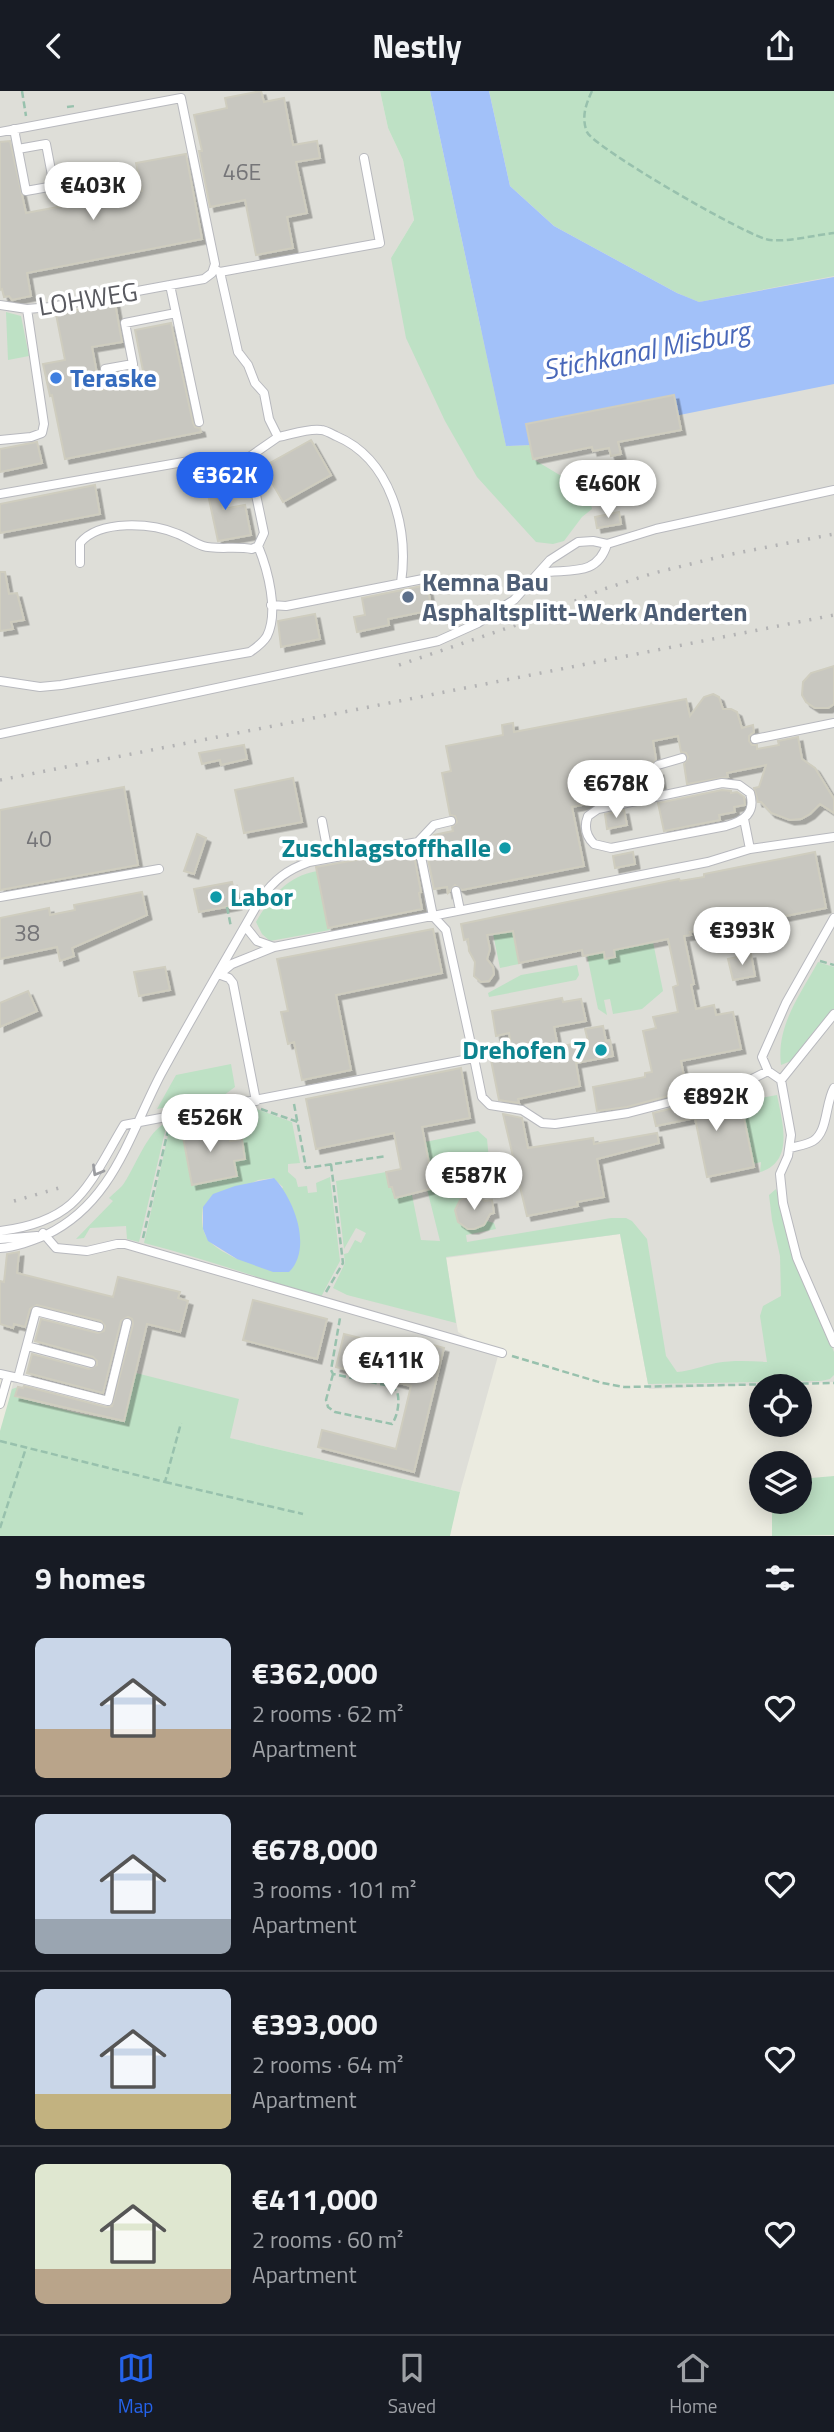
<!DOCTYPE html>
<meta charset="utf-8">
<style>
:root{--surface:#171b24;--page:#242831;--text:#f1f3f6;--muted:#9ea1a6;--line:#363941;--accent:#2563eb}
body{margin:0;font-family:"Titillium Web",sans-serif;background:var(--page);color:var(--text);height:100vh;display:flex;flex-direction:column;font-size:26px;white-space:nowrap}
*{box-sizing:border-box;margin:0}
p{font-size:23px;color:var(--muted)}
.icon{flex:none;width:38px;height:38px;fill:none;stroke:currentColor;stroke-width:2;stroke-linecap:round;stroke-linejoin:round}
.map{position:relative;height:1445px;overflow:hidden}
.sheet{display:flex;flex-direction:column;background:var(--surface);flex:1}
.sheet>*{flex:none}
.tools{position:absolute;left:749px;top:1283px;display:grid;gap:14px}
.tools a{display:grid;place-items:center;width:63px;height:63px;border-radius:50%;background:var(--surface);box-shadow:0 4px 18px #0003;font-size:35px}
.price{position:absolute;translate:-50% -60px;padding:0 16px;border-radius:24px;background:#fff;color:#222;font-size:23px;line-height:46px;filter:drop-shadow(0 2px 4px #0008)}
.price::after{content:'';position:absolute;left:50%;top:42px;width:21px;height:16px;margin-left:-10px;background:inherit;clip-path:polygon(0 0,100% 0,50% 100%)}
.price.current{background:var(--accent);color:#fff}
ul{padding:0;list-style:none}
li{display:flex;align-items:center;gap:21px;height:175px;padding:0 35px}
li+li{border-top:2px solid var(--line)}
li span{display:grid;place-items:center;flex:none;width:196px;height:140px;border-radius:10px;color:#555}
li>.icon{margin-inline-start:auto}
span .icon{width:84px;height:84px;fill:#fffc;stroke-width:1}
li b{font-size:30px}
h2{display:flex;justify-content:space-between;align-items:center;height:84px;padding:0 35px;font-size:30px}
header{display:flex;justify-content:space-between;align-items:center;height:91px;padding:0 35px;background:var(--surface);font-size:32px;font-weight:700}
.dock{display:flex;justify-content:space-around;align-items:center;height:98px;border-top:2px solid var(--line);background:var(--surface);font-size:19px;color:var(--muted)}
.dock a{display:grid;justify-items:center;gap:4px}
.dock .current{color:var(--accent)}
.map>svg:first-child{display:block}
.industrial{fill:#deded8}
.green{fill:#bee1c5;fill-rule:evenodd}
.water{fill:#a2c1f9}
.building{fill:#c8c7c0;stroke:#cfcdbf;stroke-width:2;filter:url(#shadow)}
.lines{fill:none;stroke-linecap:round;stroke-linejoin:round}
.lane-casing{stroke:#b8b9be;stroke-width:10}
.path{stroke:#98c1ad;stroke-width:2.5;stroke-dasharray:7 3.5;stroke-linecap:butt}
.lane{stroke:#fff;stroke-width:8}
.rail{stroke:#b3b3b4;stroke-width:3.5;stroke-dasharray:2 9;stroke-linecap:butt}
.oneway{stroke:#9b9ca0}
.shop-dot{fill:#3f7fe0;stroke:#fff;stroke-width:2.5}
.service-dot{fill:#5c6f8a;stroke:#fff;stroke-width:2.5}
.culture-dot{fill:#0f9aa8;stroke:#fff;stroke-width:2.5}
.labels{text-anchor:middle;stroke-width:7;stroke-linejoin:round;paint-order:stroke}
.number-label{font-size:23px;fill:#757578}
.street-label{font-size:26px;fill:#595a60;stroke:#fff}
.shop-label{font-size:26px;font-weight:bold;fill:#366cbe;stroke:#fff;text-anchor:start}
.service-label{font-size:26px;font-weight:bold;fill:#4e5e75;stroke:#fff;text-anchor:start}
.culture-label{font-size:26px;font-weight:bold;fill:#0d838f;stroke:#fff;text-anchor:end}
.water-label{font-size:28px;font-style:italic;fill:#4867b9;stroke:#fff}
</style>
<header><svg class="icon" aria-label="back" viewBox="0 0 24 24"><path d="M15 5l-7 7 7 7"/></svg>Nestly<svg class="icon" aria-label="share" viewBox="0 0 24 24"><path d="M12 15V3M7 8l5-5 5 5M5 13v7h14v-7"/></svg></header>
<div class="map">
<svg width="834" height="1445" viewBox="0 0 834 1445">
<defs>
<filter id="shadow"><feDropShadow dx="4.5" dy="4.5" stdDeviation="0" flood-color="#0004"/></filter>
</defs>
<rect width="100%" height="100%" fill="#ebebe0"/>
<!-- industrial -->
<path class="industrial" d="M0 0H380L388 37 403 69 414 129 391 167 501 365 473 241 834 176V1291L649 1298 620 1143 446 1167 458 1241 498 1265 460 1401 229 1347 137 1282 124 1331 10 1304 13 1292 0 1288Z"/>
<!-- green -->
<path class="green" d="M380 0H430L506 355 531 354 533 368 588 401 592 418 582 426 564 450 553 453 536 451 477 386 445 330 406 247 391 167 414 129 403 69 388 37Z
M489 0H834V185L699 211 677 202 554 135 510 95Z
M6 221 21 225 29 265 8 269Z
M317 780 330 839 270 850 262 843 256 831C270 807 287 785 317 780Z
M509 823 519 873 500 877 493 843V826Z
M653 851 663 900 642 918 613 923 610 908 604 909 607 924 598 918 587 864Z
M818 871 834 876V919L814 940 791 970 781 974C776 935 800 904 818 871Z
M577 874 579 884 576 889 489 906 488 902 521 884Z
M231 973 235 996 220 1007 157 1018 176 984Z
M777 1004C782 1030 795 1071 760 1081L761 1071 753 1073 743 1020 751 1018 750 1009Z
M251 1016 292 1031 300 1072 288 1073V1081L296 1088 298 1096 307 1095 308 1102 317 1101 316 1092 330 1086 340 1170 321 1206C261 1188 203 1167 144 1152L171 1031 180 1030 192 1094 237 1085 234 1070 245 1068 240 1039 255 1036ZM273 1087 283 1096 237 1168C212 1155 198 1148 203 1116L258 1089Z
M167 1032 139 1151 127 1148 126 1135 90 1137 84 1147 76 1148 113 1110 109 1107C113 1103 118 1099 122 1095 134 1080 148 1037 167 1032Z
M478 1040 487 1048 489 1069 456 1091 465 1106C442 1122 468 1151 487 1130L494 1132 496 1138 466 1144 467 1151 611 1127H626L632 1130 647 1148 666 1265 677 1281C691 1280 702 1275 716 1272 733 1269 750 1270 767 1271L760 1225 763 1215 781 1205 780 1165 772 1129 769 1104 776 1098 806 1195 834 1261V1284L830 1288 821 1290 648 1293 620 1143 446 1166 456 1232 347 1204 333 1197 345 1172 344 1163 348 1162 355 1149 361 1152 366 1142 356 1137 344 1158 336 1090 386 1081 389 1096H392L395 1107 412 1104 421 1149 440 1150 427 1098 434 1096 425 1051Z
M136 1282 239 1308 230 1347 460 1401 450 1445H0V1340L12 1298 18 1296 16 1306 77 1322 124 1331Z
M834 1385V1444L772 1445V1411L800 1410V1388Z"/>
<!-- water -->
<path class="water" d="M430 0H489L510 95 554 135 677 202 699 211 834 186V293L531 354 506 355Z
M274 1087C294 1108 313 1157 289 1181H273L237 1168 208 1150 203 1138V1116L213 1103 235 1095Z"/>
<!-- building -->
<path class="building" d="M261 0 264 11 284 7 293 54 317 50 320 67 296 71 307 122 287 126 293 157 256 164 245 109 210 116 199 60H202L194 24 227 17 225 7Z
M10 50 26 122 142 100 136 72 186 63 202 148 27 182 31 205 12 209 9 205 4 206 2 198 0 199V51Z
M115 212 122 251 92 256 100 299 145 290 135 239 171 232 193 332 195 336 200 337 201 341 65 368 52 304 50 305 43 273 65 269 56 223Z
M674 304 681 339 618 351 621 363 611 365 609 357 593 360 592 356 533 368 526 333Z
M311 349 331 384 283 411 263 376Z
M37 351 42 372 0 381V358Z
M215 377 223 418 245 414 251 444 218 450 203 380Z
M95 394 100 423 0 442V413Z
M619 421 621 433 597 437 595 426Z
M0 481H5L9 503 17 502 24 529 11 531 13 538 0 540Z
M427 494 432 519 388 528 389 534 357 541 354 526 365 524 362 507Z
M315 523 320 548 281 556 278 530Z
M834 575V613L828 617H815L806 611 802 604 803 591 811 582Z
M713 603 719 606 723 618H731L737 621 742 637 753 634 754 641 749 645V650L752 654H757V658L779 654 778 650 798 646 802 668 815 677 834 708V722L820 713 810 723 801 728 790 729 771 722 761 711H758L754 697 759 696 766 674 727 682 728 686 687 693 684 673 688 666 686 662 681 661 678 645 653 650 656 668 652 675 654 679 659 680 662 698 572 716 584 775 462 799 455 794 448 802 447 796 434 798 425 753 434 744 453 740 452 736 457 731 455 725 450 724 442 682 451 680 446 655 503 644 502 634 513 632 514 641 686 608 690 625 704 606Z
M244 654 247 668 221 674 220 669 202 673 199 662Z
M293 687 302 731 244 742 235 699Z
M124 696 138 774 0 799V719Z
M722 699 731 700V702L737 701 744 706 745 714 734 716 735 721 719 724 720 729 664 740 658 712Z
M624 719 627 734 607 738 605 723Z
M197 743 206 747 194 783 184 780Z
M413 759 421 801 419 802 422 818 328 837 316 776Z
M633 761 635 773 615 777 613 765Z
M815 761 826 817 715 839 714 836 690 841 691 844 684 845 694 893 691 894 696 918 714 914 716 924 733 921 741 958 681 970 687 1000 627 1016 597 1020 593 996 645 986V982L652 981 643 940 656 937 653 926 678 921 673 896 678 894 668 848 614 859 615 866 605 868 604 861 583 865 582 859 519 872 513 840 487 844 490 858 487 868 493 876 494 883 489 890 481 891 474 885 475 871 469 860 468 848 464 849 461 833 679 788 680 790 704 786V783Z
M232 791 237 814 199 821 194 798Z
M142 801 147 824 72 857 74 865 60 870 57 856 0 868V827L49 817 50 824 75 819 74 814Z
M433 838 442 882 336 904 351 979 302 989 294 951 288 953 281 921 288 920 277 868Z
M751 863 755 885 733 889 728 868Z
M165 876 170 899 139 905 134 881Z
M28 900 37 920 0 936V912Z
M562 907 563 911 581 908 586 930 554 936 558 956 588 950 585 938 603 935 606 950 610 949 613 965 576 972 580 995 518 1008 519 1012 499 1009 491 969 513 965 509 942 496 945 492 920Z
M461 977 470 1027 422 1036 434 1097 395 1107 392 1096H389L386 1081 401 1078 394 1042 316 1058 306 1008Z
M735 1002 739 1018 742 1017 754 1076 707 1086 695 1027 656 1035 653 1022Z
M503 1023 522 1027 528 1057 593 1047 594 1053 657 1042 659 1052 597 1068 604 1106 577 1111 578 1115 527 1125Z
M197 1027 201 1047 229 1042 230 1050 242 1048 245 1068 234 1070 237 1085 192 1094 180 1030Z
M471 1104H476L485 1110 492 1109 494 1122 490 1123 484 1134 474 1138H468L458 1131 455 1119 460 1109Z
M19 1161 17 1182 113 1206 118 1186 180 1201 178 1207 188 1210 180 1241 147 1233 124 1330 15 1305 18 1296 23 1297 24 1295 106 1316 112 1315 133 1233 132 1228 128 1226 121 1230 103 1302 27 1282 32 1263 89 1278 97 1274V1270L93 1266 35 1250 41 1228 98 1242 104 1240 105 1235 101 1230 37 1214 30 1218 25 1236 14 1233 13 1237 0 1233V1190L4 1191 7 1163Z
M253 1209 327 1228 317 1268 243 1249Z
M344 1243 420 1262 422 1251 444 1257 414 1381 318 1356 322 1339 396 1358 411 1295 336 1276Z"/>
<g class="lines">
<defs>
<path id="lane" d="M14 38 26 100 54 95 46 53 18 58
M0 41 181 7 215 173 212 182 204 188 170 194 51 216 27 218 0 214
M214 178 220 181 380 152 364 67
M220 181 238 261 248 274 255 292 264 302 269 328 278 346 242 371
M170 194 199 331
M105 278 133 273 125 232 176 222
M278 346C290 344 308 337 321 339 325 339 332 343 336 345 391 368 409 437 401 492
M0 349 31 346 42 342 44 333 27 218
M0 403 212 366 242 371 251 380 264 442 258 455 252 458C236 455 215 459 203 455 194 452 186 446 178 443 152 432 100 428 80 452V472
M539 482C568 477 597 487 607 453
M271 514 286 515 428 487
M0 590 40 596 61 594 250 561C257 556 263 552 267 545 279 521 268 479 258 455
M0 643 438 550 478 532 514 509 550 469 578 451 593 450 607 453 656 438 834 399
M755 648 834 632
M658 674 682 667
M722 692 739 694 750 702C756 722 744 730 726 735L611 757 594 753C586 745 584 735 588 725L598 718Z
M744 728 750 758 834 746
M322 730 329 767
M456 800 460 819
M0 806 159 778
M274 856 708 771 750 758
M221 882 232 873 274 856 257 850 245 835
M218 883 229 887 233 892 256 1010
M834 923 781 989 791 1044 788 1065 780 1083 783 1112 797 1167 834 1252
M474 967 482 1006 490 1014 522 1019 542 1032 555 1033 628 1022 744 992 768 980
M781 989 768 980 762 966 786 912 834 827
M790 1057C797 1055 806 1054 813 1050 828 1041 825 1013 834 997
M0 1140C79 1130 87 1096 124 1034L474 967 446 839 433 825 418 751
M43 1142 56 1157 87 1160 117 1153H125L502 1262
M0 1148 37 1145
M0 1157C16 1156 31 1150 46 1144 113 1112 129 1044 161 983 193 924 228 865 261 807 275 788 287 779 309 771L418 751 434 734 451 730
M27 1255 91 1272
M0 1283 18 1287 36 1220 99 1236
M18 1287 108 1310 127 1232
M0 1313 8 1285"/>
</defs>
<!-- lane casing -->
<use href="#lane" class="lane-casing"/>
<!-- path -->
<path class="path" d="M22 0 26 25
M592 0C586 13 581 26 587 41 593 56 751 148 770 149 789 151 815 144 834 142
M67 16 75 15
M227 816 231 836
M820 870 834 874
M294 1013 306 1077 387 1065
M261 1018 298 1031
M143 1147 169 1035
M326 1201 343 1172 331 1073
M512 1265 602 1292 624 1296 834 1292
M333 1283 326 1309 328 1316 335 1321 392 1333C398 1324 400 1310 397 1300L390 1295 333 1283 331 1279 340 1227
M0 1350 165 1391 181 1332
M165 1391 303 1423
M0 1437 26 1357"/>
<!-- lane -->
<use href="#lane" class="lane"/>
<!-- rail -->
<path class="rail" d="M399 574 522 532 604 498 654 482 727 464 834 443
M0 689 834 524
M14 1110 59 1097"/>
</g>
<!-- one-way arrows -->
<defs><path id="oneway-chevron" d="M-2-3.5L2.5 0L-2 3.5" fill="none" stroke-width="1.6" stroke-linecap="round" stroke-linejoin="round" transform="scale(1.75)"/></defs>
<use class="oneway" href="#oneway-chevron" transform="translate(97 1080) rotate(120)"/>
<!-- markers -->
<circle class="shop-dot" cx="56" cy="287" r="7"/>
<circle class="service-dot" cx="408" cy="506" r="7"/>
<g class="culture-dot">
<circle cx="505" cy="757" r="7"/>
<circle cx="216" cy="806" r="7"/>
<circle cx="601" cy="959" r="7"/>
</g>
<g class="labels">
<!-- number labels -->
<g class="number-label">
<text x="242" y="89">46E</text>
<text x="39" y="756">40</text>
<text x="27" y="850">38</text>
</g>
<!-- street labels -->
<g class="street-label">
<text transform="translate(88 208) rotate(-9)" y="9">LOHWEG</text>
</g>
<!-- shop labels -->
<g class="shop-label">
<text x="70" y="296">Teraske</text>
</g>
<!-- service labels -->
<g class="service-label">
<text x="422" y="500">Kemna Bau<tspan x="422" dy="30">Asphaltsplitt-Werk Anderten</tspan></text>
</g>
<!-- culture labels -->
<g class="culture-label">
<text x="491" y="766">Zuschlagstoffhalle</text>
<text x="230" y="815" text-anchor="start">Labor</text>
<text x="587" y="968">Drehofen 7</text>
</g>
<!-- water labels -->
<g class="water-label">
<text transform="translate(646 259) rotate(-11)" y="10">Stichkanal Misburg</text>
</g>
</g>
</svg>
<div class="tools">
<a><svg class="icon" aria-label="locate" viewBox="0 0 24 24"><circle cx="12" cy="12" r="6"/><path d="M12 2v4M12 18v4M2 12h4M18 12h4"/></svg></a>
<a><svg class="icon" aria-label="layers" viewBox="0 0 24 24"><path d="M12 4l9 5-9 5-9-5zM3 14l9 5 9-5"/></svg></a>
</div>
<b class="price" style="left:93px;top:131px">€403K</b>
<b class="price current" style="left:225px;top:421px">€362K</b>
<b class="price" style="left:608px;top:429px">€460K</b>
<b class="price" style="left:616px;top:729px">€678K</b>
<b class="price" style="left:742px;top:876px">€393K</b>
<b class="price" style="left:716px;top:1042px">€892K</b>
<b class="price" style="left:210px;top:1063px">€526K</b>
<b class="price" style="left:474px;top:1121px">€587K</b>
<b class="price" style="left:391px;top:1306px">€411K</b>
</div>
<section class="sheet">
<h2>9 homes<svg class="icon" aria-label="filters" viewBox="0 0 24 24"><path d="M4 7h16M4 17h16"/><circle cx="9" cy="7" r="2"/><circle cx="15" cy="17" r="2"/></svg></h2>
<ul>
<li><span style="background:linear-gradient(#c9d6e8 65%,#b9a48a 0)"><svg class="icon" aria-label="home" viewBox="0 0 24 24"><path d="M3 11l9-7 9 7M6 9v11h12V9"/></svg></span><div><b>€362,000</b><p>2 rooms · 62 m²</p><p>Apartment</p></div><svg class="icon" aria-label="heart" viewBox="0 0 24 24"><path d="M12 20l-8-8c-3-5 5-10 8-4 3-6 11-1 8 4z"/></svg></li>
<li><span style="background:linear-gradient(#c9d6e8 75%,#9aa5b1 0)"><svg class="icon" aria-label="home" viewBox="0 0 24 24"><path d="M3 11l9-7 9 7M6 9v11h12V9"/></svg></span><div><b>€678,000</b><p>3 rooms · 101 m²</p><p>Apartment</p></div><svg class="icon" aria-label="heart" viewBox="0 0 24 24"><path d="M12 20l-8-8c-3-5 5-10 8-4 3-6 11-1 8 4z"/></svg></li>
<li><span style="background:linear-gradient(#c9d6e8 75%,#c2b280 0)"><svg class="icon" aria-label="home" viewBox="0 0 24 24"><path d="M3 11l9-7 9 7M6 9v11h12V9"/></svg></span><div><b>€393,000</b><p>2 rooms · 64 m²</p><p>Apartment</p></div><svg class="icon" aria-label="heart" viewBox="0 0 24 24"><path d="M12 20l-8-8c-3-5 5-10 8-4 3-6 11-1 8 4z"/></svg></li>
<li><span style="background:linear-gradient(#dfe7d0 75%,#b9a48a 0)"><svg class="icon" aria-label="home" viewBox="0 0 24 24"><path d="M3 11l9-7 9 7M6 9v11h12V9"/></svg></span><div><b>€411,000</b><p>2 rooms · 60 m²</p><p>Apartment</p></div><svg class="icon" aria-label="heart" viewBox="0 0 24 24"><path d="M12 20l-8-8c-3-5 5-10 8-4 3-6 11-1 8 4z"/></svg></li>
</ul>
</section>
<nav class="dock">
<a class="current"><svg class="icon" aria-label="map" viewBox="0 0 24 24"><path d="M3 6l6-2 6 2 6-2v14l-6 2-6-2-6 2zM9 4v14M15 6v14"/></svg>Map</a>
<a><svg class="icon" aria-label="saved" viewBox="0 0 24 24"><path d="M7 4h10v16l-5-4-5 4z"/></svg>Saved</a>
<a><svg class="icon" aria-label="home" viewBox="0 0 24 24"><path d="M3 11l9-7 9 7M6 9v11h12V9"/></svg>Home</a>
</nav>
